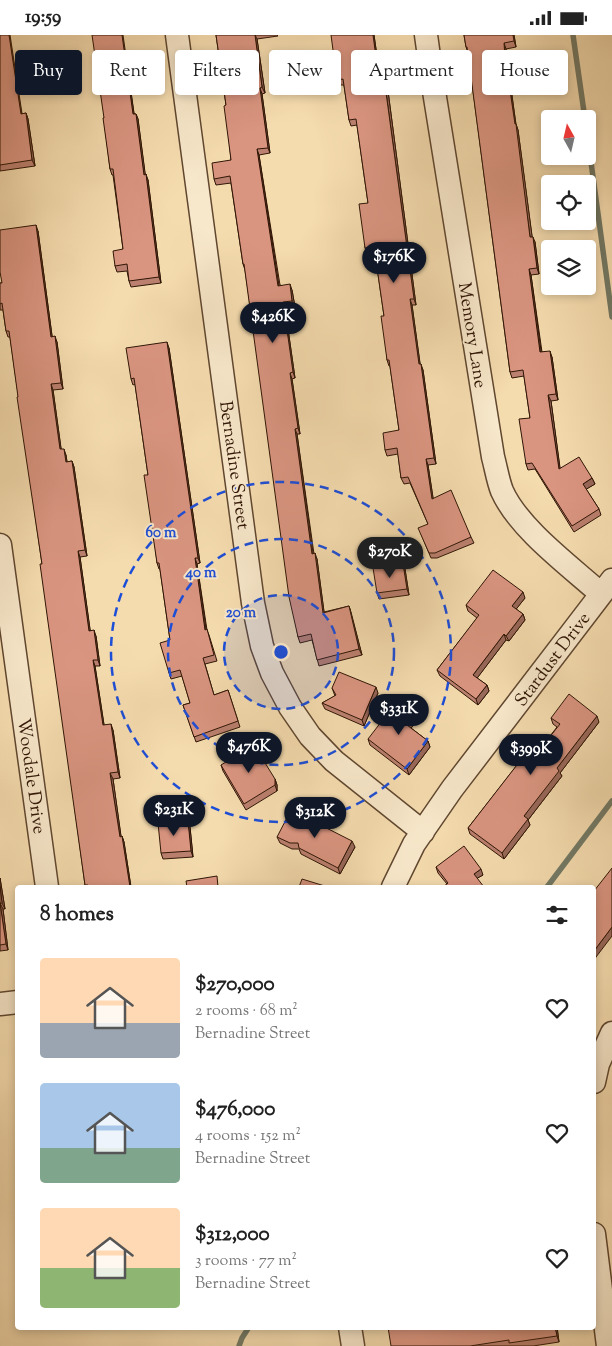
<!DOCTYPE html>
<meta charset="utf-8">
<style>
:root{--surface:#fff;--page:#f6f6f6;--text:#222;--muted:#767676;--accent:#111827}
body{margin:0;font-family:"Sorts Mill Goudy",serif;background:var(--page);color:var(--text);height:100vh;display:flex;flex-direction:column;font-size:19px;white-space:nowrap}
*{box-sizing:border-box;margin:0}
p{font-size:16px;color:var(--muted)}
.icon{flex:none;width:28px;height:28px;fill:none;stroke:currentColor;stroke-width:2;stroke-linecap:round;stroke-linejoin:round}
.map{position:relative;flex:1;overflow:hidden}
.panel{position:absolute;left:15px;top:850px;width:581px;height:445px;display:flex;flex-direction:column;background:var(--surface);border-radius:5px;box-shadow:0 2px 8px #0003}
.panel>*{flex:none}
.hud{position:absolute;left:15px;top:15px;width:582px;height:45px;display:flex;gap:10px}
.needle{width:32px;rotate:352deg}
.tools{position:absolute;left:541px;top:75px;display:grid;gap:10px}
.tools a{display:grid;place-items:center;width:55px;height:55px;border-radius:5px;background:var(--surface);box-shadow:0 2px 8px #0003;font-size:25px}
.price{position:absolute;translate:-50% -42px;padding:0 11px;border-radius:18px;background:var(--accent);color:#fff;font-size:16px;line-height:32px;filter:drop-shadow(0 1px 2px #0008)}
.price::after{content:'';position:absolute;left:50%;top:30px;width:15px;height:11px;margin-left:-8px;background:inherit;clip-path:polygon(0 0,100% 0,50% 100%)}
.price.on{background:#222;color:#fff}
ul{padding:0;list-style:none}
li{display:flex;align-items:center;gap:15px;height:125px;padding:0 25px}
li span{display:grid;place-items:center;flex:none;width:140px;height:100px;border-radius:5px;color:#555}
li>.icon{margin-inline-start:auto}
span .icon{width:60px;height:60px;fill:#fffc;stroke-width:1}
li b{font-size:21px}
h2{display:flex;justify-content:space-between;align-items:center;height:60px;padding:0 25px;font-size:21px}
.chip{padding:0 18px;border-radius:5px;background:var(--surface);box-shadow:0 2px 8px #0003;font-size:18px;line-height:45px}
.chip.on{background:var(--accent);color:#fff}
.status{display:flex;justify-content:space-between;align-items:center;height:35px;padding:0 25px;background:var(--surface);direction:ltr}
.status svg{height:14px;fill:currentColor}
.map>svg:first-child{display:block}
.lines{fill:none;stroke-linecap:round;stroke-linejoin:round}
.stream{stroke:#727965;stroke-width:5.5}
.street-casing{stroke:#604730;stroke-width:25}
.street{stroke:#f8e8cb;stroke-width:22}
.wall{fill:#bb806f;stroke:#2f1505}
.shaded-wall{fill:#99685a;stroke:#2f1505}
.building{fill:#da9581;stroke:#2f1505}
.ring{fill:none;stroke:#1d4ed8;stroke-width:2.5;stroke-dasharray:9 6}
.labels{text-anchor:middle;stroke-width:4;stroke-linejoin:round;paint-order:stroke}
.street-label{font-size:18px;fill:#2f1505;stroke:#f8e8cb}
.centre{fill:#1d4ed8;stroke:#f8e8cb;stroke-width:2.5}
.ring-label{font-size:15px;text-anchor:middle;font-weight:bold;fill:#1d4ed8;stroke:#f8e8cb;stroke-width:4;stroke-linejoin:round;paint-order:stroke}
</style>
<div class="status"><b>19:59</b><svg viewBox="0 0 49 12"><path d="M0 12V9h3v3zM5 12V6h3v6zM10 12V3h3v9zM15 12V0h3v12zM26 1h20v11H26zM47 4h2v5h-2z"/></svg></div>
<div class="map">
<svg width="612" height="1311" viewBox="0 0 612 1311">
<rect width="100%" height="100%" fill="#f5dcaf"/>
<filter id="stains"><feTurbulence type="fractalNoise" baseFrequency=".004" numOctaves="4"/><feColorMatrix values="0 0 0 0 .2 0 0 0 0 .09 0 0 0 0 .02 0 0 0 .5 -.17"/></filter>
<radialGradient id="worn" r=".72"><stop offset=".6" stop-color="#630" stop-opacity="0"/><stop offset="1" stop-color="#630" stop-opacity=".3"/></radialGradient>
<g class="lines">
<!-- stream -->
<path class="stream" d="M573 0 585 84
M588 105 612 282
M547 852 612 766
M239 1311 242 1303 249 1292"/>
<defs>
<path id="street" d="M177 0 253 568 262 611 272 638 290 672 310 701 334 726 423 797
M426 0 433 50 493 422C496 433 498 446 502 456 519 494 570 531 601 559
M0 510 47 852
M393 852 414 809 452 754 612 545
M0 969 18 967
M594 1047 598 1029 612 998
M594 1199 608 1311
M350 1292 353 1311"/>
</defs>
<!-- street casing -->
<use href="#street" class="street-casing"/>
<!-- street -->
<use href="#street" class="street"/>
</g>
<!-- wall -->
<path class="wall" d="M0 0 22 79 26 78 28 84 35 131 0 136Z
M216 0H277L278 1 257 4 265 58 262 59 270 118 259 120 280 250 292 255 295 272 285 273 295 343 292 344 300 399H297L314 519 317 524 324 577 349 571 362 620 319 631 312 605 300 608 298 602 245 235 243 229 231 148 216 150 214 144 231 125 226 70Z
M374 0 381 50 388 56 416 270H412L420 329 423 335 436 429 428 430 433 463 471 502 474 508 437 523H431L421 499 428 489 410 448 404 449 401 443 398 419 387 421 385 415 399 395 390 331H389L387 325 384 281 375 218 367 219 365 213 368 168 357 90 351 91 349 85 344 50H339L337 45Z
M464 0H514L516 12 506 14 507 27 516 89 518 95 532 202 535 207 539 239 531 240 542 317 552 322 558 365 551 366 560 434 592 443 595 449 586 454 599 474 601 480 574 497 535 434 528 435 526 429 530 383 524 341 512 343 510 337 468 18 466 12Z
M126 23 134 79H136L138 84 145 139 148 145 161 248 131 252 129 246 127 236 117 237 115 231 123 214 113 140H112L110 134 104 83Z
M38 196 52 301 57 307 63 354 53 355 61 414 66 420 67 427 72 426 74 432 87 521 80 522 90 595 96 601 100 631H95L104 690 113 695 120 743 113 744 121 802 122 801 124 807 131 852H85V850L42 529 10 302H8L6 296 3 275H0V248H2Z
M169 313 200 528 197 529 207 595 209 600 217 626 205 629 214 660 228 655 240 692 196 707 183 670 190 668 182 641 171 644 169 638 170 605 160 534H159L157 528 148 440 135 349 133 350 131 344Z
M403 529 405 534 409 560 379 564 377 558Z
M525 563 516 574 523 579 525 585 509 606 506 605 477 643 487 650 489 656 478 670 440 641 437 635 477 583 468 576 466 570Z
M332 653 378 658 364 691 325 674 322 668 335 661Z
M551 683 599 687 560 738 562 741 528 785 530 790 504 824 470 799 468 793 518 729 508 722 506 716 537 718 557 692 553 689Z
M418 684 411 693 428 706 430 712 409 740 370 710 368 704Z
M221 730 275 744 277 750V756L246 775 223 736Z
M188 786 190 792 193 822 163 824 161 818Z
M277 802 355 812 340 839 301 819 299 814H292L280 808Z
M436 832 483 840 477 843 447 849 438 838Z
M0 843 5 874H3L8 915 0 916Z
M557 1292 559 1307 533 1311H391Z"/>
<!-- shaded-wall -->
<path class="shaded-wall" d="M9 0H10L23 85 21 79Z
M122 0H123L135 85 133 79Z
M255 0 257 4 265 58 262 52Z
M373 0H374L382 56 380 51Z
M513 0H514L516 12 514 6Z
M504 8 506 14 516 91V89L518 95 533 208 530 202Z
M385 50 388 56 416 270 414 264Z
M260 53 262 59 270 118 268 113Z
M26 78 28 84 35 131 32 125Z
M136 79 138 84 146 145 144 140Z
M257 114 259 120 280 257 278 251Z
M146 139 148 145 161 248 159 242Z
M36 190 38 196 53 308 51 302Z
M533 202 535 207 539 239 537 233Z
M529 234 531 240 542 323 540 317Z
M290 249 292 255 295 272 292 266Z
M410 264 412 270 421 335 419 329Z
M283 267 285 273 295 343 293 337Z
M55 301 57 307 63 354 61 348Z
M167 307 169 313 200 528 198 523Z
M550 316 552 322 558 365 556 359Z
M421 329 423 335 436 429 434 423Z
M290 338 292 344 300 399 298 393Z
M51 349 53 355 62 420 60 414Z
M548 360 551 366 561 440 559 434Z
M295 394 297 399 314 525 312 519Z
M64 414 66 420 68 433 66 427Z
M426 424 428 430 434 469 432 464Z
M72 426 74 432 87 521 85 515Z
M592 443 595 449 585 455 583 449Z
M78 516 80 522 91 601 89 596Z
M315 518 317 524 325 584 323 578Z
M195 523 197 529 207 601 205 595Z
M403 529 405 534 409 560 407 554Z
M523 557 525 563 514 577 512 571Z
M349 571 351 577 362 620 359 614Z
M523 579 525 585 509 606 506 601Z
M94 595 96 601 100 631 98 625Z
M504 599 506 605 475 646 473 640Z
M93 625 95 631 105 696 103 690Z
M487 650 489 656 478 670 476 664Z
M376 652 378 658 364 691 362 685Z
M416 678 418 684 409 696 407 690Z
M597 681 599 687 560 738 562 741 528 785 530 790 504 824 502 818 524 781 557 733Z
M111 689 113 695 120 743 118 737Z
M428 706 430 712 409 740 407 734Z
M110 738 113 744 122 808 120 802Z
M275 744 277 750V756L275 750Z
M188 786 190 792 193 822 191 816Z
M122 801 124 807 131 852H130Z
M352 806 355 812 340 839 338 833Z
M481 834 483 840 476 844 474 839Z
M0 843 5 874 2 868 0 851Z
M0 868 3 874 8 915 6 909Z
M612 892V901L596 922 594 926V916Z
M555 1292H557L559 1307 557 1301Z"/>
<!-- building -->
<path class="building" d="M0 0H9L21 79 26 78 32 125 0 130Z
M92 0H122L133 79H136L144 140 146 139 159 242 129 246 127 229 115 231 113 216 123 214 113 134H110L103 83H104Z
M216 0H255L262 52 260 53 268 113 257 114 278 251 290 249 292 266 283 267 293 337 290 338 298 393 295 394 312 519 315 518 323 578 349 571 359 614 317 625 311 599 298 602 289 562 244 229H243L230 141 214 144 212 128 231 125 224 71 226 70Z
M331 0H373L380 51 385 50 414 264H410L419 329H421L434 423 426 424 432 464 451 455 471 502 435 518H429L418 493 428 489 408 442 401 443 397 413 385 415 383 398 399 395 389 325H387L381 281H384L374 212 365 213 359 169 368 168 356 84 349 85 343 44 337 45Z
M464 0H513L514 6 504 8 505 22 515 89H516L530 202H533L537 233 529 234 540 317 550 316 556 359 548 360 559 434 579 422 592 443 583 449 599 474 572 491 532 428 526 429 519 384 530 383 523 335 510 337 467 12H466Z
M36 190 51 302 55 301 61 348 51 349 60 414H64L66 427 72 426 85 515 78 516 89 596 94 595 98 625H93L103 690 111 689 118 737 110 738 120 802 122 801 130 852H89L88 850H85L48 587 40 529H42L17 362H18L9 296H6L2 268 0 269V248H2L0 237V195Z
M167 307 198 523H195L205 595 207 594 214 620 203 623 214 660 228 655 238 686 194 702 183 670 190 668 180 635 169 638 160 608 170 605 159 528H157L144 440H148L134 343 131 344 126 313Z
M403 529 407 554 377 558 373 533Z
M493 535 523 557 512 571 523 579 506 601 504 599 473 640 487 650 476 664 437 635 479 580 466 570Z
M339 637 376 652 362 685 322 668 336 660 332 653Z
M569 659 597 681 557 733 559 736 524 781 528 784 502 818 468 793 520 726 506 716 517 703 537 718 560 689 551 683Z
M398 665 416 678 407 690 428 706 407 734 368 704Z
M254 710 275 744V750L244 769 221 730Z
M291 775 352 806 338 833 299 813 298 808H290L277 802Z
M188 786 191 816 161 818 158 788Z
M464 811 481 834 474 839 484 852H443L448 848 436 832Z
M612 833V892L594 916V856Z
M217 841 218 852H187L186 846Z
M302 844 328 852H299Z
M0 851 2 868H0L6 909 0 910Z
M388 1292H555L557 1301 509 1308V1305L470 1311H391Z"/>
<!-- distance rings -->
<circle cx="281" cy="617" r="57" fill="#1d4ed8" fill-opacity=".12"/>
<g class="ring">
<circle cx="281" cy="617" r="57"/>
<circle cx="281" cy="617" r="113"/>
<circle cx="281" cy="617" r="170"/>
</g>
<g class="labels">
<!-- street labels -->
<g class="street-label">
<text transform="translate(473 300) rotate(81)" y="6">Memory Lane</text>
<text transform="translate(235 430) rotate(82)" y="6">Bernadine Street</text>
<text transform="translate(552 624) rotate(-53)" y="6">Stardust Drive</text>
<text transform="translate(32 741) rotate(82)" y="6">Woodale Drive</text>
</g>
</g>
<circle cx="281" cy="617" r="8" class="centre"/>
<g class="ring-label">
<text x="161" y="502">60 m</text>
<text x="201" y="542">40 m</text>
<text x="241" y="582">20 m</text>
</g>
<rect width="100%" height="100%" filter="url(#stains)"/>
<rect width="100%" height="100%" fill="url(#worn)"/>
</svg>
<div class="tools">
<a><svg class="needle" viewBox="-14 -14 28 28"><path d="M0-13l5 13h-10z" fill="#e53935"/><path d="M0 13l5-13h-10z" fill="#767676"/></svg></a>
<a><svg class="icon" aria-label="locate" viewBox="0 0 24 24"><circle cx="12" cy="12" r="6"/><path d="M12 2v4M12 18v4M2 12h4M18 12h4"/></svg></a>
<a><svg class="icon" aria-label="layers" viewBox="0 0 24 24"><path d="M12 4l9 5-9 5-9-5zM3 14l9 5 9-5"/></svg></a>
</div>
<b class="price" style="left:394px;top:249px">$176K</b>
<b class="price" style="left:273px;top:309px">$426K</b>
<b class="price on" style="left:390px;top:544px">$270K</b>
<b class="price" style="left:399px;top:701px">$331K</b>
<b class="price" style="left:249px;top:739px">$476K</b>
<b class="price" style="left:531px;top:741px">$399K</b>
<b class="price" style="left:174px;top:802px">$231K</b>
<b class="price" style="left:315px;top:804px">$312K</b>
<div class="hud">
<a class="chip on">Buy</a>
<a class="chip">Rent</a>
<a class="chip">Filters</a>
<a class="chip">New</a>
<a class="chip">Apartment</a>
<a class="chip">House</a>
</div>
<section class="panel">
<h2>8 homes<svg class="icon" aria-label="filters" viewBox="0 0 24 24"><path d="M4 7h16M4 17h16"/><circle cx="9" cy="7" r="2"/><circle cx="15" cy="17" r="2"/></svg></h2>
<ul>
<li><span style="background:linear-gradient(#ffd9b3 65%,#9aa5b1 0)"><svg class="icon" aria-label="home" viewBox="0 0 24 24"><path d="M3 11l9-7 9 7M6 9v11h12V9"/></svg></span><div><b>$270,000</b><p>2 rooms · 68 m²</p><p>Bernadine Street</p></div><svg class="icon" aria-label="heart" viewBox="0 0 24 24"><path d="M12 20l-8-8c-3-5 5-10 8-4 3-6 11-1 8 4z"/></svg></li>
<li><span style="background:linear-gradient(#a9c7e8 65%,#7fa58c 0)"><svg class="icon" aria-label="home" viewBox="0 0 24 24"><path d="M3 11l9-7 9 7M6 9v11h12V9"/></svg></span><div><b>$476,000</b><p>4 rooms · 152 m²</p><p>Bernadine Street</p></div><svg class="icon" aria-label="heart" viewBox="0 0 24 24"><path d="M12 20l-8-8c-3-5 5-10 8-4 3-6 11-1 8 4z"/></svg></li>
<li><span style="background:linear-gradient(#ffd9b3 60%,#8fb573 0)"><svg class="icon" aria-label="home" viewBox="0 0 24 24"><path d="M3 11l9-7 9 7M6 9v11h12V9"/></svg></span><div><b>$312,000</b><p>3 rooms · 77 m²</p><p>Bernadine Street</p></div><svg class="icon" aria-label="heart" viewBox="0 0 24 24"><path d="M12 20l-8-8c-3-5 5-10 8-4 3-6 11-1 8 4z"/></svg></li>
</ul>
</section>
</div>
